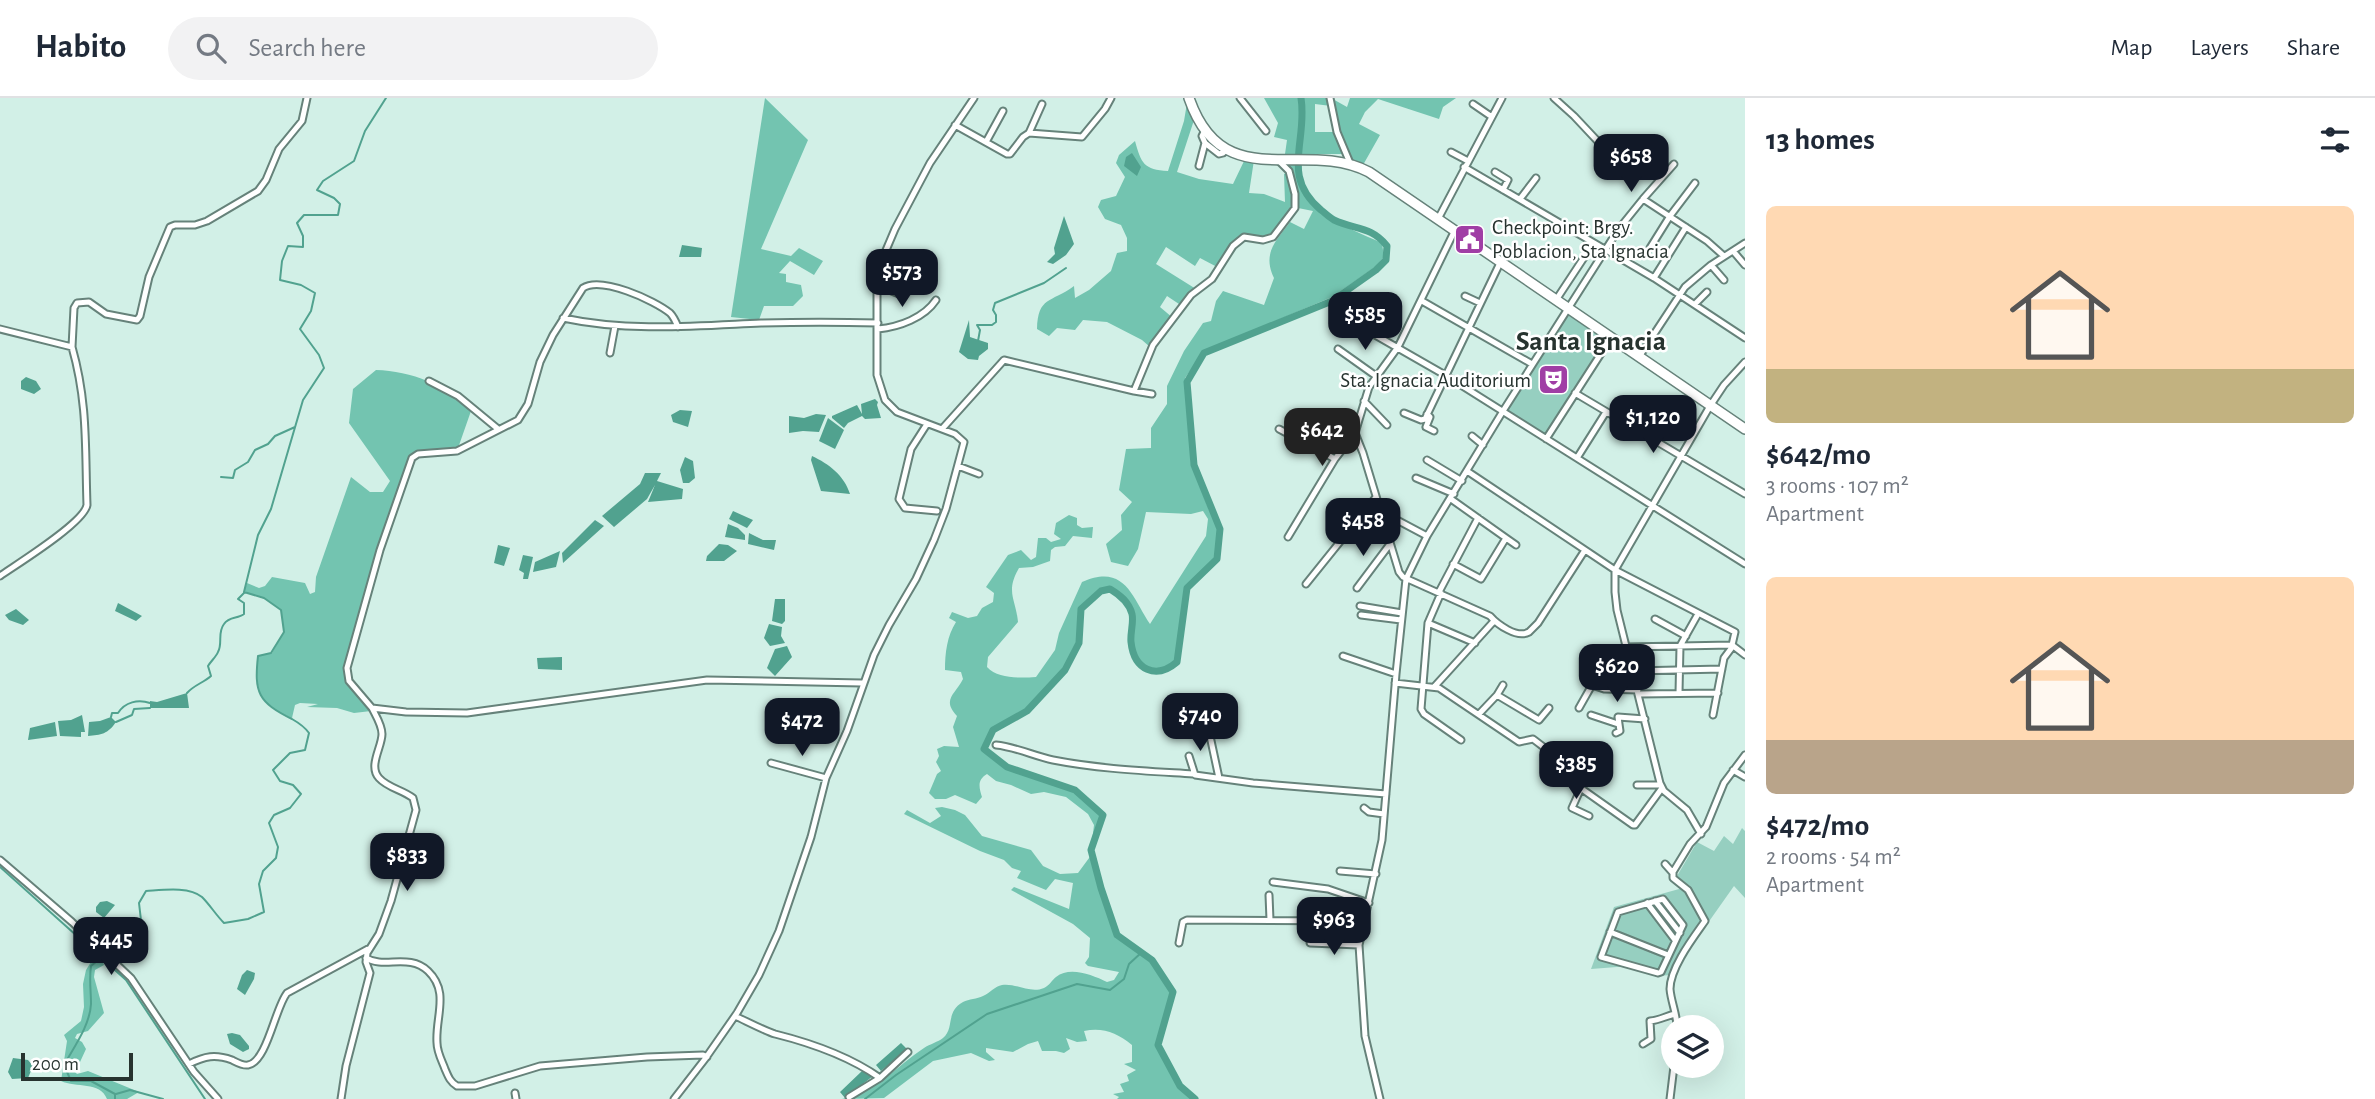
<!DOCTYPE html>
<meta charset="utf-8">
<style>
:root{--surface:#fff;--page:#f2f2f3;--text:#1f2937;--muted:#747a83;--line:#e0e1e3;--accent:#111827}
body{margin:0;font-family:"Alegreya Sans",sans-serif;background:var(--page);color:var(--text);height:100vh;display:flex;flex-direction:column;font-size:26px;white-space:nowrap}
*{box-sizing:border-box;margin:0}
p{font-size:23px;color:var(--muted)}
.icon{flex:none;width:38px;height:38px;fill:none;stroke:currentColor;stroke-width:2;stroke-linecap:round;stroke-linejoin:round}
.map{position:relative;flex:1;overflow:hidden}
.details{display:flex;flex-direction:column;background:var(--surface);width:630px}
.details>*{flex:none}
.tools{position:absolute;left:1661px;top:917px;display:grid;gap:14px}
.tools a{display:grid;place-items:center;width:63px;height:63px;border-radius:50%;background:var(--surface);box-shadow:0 7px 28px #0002;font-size:35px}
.scale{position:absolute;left:21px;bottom:18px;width:112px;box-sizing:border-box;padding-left:7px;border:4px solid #27332f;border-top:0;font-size:19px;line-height:24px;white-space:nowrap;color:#27332f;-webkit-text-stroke:5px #fff;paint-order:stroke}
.price{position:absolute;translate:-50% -60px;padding:0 16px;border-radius:14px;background:var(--accent);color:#fff;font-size:23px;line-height:46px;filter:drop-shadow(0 2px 4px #0008)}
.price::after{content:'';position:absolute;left:50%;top:42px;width:21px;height:16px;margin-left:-10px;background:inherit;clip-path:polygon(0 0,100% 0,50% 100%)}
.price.on{background:#222;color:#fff}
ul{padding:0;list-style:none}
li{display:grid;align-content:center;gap:14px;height:371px;padding:0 21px}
li span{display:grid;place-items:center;height:217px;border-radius:10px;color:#555}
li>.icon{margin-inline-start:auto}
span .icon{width:126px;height:126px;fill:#fffc;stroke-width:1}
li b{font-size:30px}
h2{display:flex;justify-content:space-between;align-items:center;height:84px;padding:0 21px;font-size:30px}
header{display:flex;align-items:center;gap:42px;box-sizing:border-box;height:98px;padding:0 35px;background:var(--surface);border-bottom:2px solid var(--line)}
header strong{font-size:33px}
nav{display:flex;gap:38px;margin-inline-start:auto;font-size:24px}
.search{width:490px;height:63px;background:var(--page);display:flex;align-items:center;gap:18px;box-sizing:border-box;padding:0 24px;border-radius:38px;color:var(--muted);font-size:26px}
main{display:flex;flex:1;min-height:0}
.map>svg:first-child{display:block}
.green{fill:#96cfc0}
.forest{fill:#73c4b0;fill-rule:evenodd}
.water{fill:#51a28f}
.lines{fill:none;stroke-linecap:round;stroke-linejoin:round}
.stream{stroke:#51a28f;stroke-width:2}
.river{stroke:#51a28f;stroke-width:7}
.minor-casing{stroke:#66827a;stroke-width:9}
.highway-casing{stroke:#66827a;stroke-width:12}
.minor{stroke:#fff;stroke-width:5}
.highway{stroke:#fff;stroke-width:9}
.labels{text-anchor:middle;stroke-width:5;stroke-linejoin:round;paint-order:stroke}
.poi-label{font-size:21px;fill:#27332f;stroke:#fff;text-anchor:start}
.district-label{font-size:28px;font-weight:bold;fill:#27332f;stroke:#fff}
</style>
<header>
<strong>Habito</strong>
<div class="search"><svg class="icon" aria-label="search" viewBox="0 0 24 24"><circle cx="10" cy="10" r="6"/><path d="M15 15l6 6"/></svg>Search here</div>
<nav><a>Map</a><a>Layers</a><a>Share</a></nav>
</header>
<main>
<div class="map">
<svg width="1745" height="1001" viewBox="0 0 1745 1001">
<rect width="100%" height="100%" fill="#d2f0e7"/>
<!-- green -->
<path class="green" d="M1568 211 1610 240 1546 340 1503 313Z
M1742 730 1745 733V800L1734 788 1686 856 1679 872 1674 870 1671 877 1657 878 1630 868 1591 871 1614 809 1690 788 1677 778 1697 744 1714 753 1724 738 1733 746Z"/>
<!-- forest -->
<path class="forest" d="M765 0 808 42 761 151 791 158 799 150 823 163 814 177 790 163 779 175 786 176V184L801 187 803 198 793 208H764L759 222 731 219Z
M1264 0H1331L1347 9 1350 0H1456L1443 9 1439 21 1378 1 1365 14 1359 26 1380 37 1363 67 1348 61 1342 50 1343 56H1285L1287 42 1274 39 1278 25ZM1315 6 1331 8 1337 34H1315Z
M1187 5 1195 19 1177 74 1199 81 1233 86 1245 61 1254 62 1249 95 1264 96 1285 104 1284 76 1289 73 1287 67H1297C1302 114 1344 128 1382 145L1384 159 1375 169 1332 199 1204 253 1185 280 1191 366 1209 412 1220 431 1217 461 1187 490 1177 564C1156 582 1134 572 1131 544 1130 535 1134 524 1132 516 1129 504 1120 497 1110 491L1101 493 1081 511 1079 545 1065 572 1027 613 992 632 984 651 1007 669 1075 692 1103 717 1091 752 1094 727 1088 716 1066 699 1044 694 1031 696 1011 687 996 683 987 676C977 682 979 689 982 699L976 706 955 697 946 701H935L929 695 937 676 941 673 936 664 939 658 937 651 944 648 959 649 953 629 957 618C941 601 956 596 963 581L961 574 945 572C945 555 947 538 956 524L949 520 952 514 968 520 977 518 982 510 993 504 994 495 986 489 1008 457 1021 452 1031 462 1036 459 1038 440H1046L1051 444 1061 441 1054 436 1056 425 1069 417 1077 420V427L1082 430 1093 429 1092 440 1073 438 1065 448 1055 449 1051 452 1050 463 1033 469 1019 470C1005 494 1016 501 1018 524L988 559 987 569C998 581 1020 580 1036 579L1055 552 1059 535 1082 484C1125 465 1132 499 1150 526L1206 438 1208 421 1203 413 1191 416 1146 414 1138 451 1128 468 1111 464 1106 446 1122 432 1121 417 1132 404 1119 392 1126 351 1151 350V330L1167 306V288L1184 253 1203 225 1211 223 1216 203 1223 193 1264 207 1274 180C1262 155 1276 143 1290 124L1304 131 1313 113 1298 110 1296 104 1295 110 1270 141H1240L1219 170 1200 160 1195 168 1166 149 1156 166 1196 191 1182 208 1167 198 1160 209 1173 220 1150 249 1142 242 1107 224 1083 222 1075 232 1057 230 1049 238 1037 231C1038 198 1051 205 1074 188L1075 200 1089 192 1111 173 1117 155 1127 153V140L1121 127 1105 121 1098 109 1101 102 1116 98 1125 79 1116 65 1119 57 1135 43C1141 65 1144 72 1168 73L1184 23Z
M376 272C411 273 448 287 471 313L457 353 418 356 410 364 384 440 346 576 371 613 354 615 337 610 307 609 318 606 300 605 295 607 292 620C258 606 255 593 258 558L272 555 284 534 281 512 264 500 244 494 247 485 259 490 265 488 272 479 305 485 310 496 315 494 316 479 351 379 370 394H383L390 383 349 325 353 291Z
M942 709 955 712 965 717 982 738 1031 752 1043 768 1060 776 1078 775 1092 756 1117 837 1152 862 1173 894 1158 947 1180 988 1195 1001H1117L1119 999 1113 996 1124 994 1120 986 1129 983 1127 977 1136 972 1124 966 1132 964V947C1117 935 1103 929 1084 933L1087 943 1077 944 1066 940 1070 951 1064 955 1056 953H1042L1038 943 1028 946 1013 954 986 950V954L995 962 989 963 971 955 933 963 884 1000 842 1001C875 994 897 968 924 950 930 946 938 944 943 940 955 930 945 914 963 904 969 901 977 901 983 898 990 895 995 888 1002 887 1017 885 1030 896 1044 890 1049 888 1052 882 1056 879 1070 868 1092 877 1107 884L1114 882 1119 874 1088 868 1085 865 1089 859 1090 840 1073 826 1011 792 1014 789 1069 811 1073 785 1055 781 1046 792 1017 780 1021 773 1012 770 1004 762 980 753 904 716 907 712 930 725 941 718 935 710Z
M102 860 104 867 95 872 94 879 104 915 88 933 77 936 75 940 82 944 86 951 80 964 75 967V974L77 976 88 973 139 994 127 1001H107C100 983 76 990 61 983L67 943 64 937 81 923 84 909 83 886 86 872 91 864Z"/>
<!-- water -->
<path class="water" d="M1132 55 1141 69 1137 78 1124 68 1126 59Z
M1064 118 1074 146 1066 157 1053 166 1047 164 1055 156 1054 150Z
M682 147 702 150 701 159H679Z
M969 222 970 239 988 245V251L979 258 978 262 968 261 959 254Z
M26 279 36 283 41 291 34 296 21 291V283Z
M875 301 878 304 877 307 881 320 865 321 862 318 848 325 844 330 832 320V318L857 307 862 316 861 306Z
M680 312 692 313 688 329 673 324 671 317Z
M816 316 826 317 819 334 803 333 789 335V318L804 320Z
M828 320 844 332 835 351 819 343Z
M812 358C829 366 844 377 850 396L821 393 811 362Z
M685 359 693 363 695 380 689 385H683L680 372Z
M645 375H661L657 383 683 391 682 401 648 404 655 387 647 401 614 429 602 418 640 386Z
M733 413 753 422 747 430 729 421Z
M595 422 604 428 563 465 562 455Z
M728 426 738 430 745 437V442L725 439Z
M749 435 763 442H776L774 452 748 446Z
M719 446 728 447 737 453 724 463H706L707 458Z
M498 447 510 450 504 468 494 465Z
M560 453 556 469 533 474 535 464Z
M523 457 533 459 528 481H523L524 475 519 472Z
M775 501H785V523L782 526 772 523Z
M118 505 142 518 136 523 115 513Z
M16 511 29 522 23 527 9 522 5 517Z
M769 526 782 529 781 538 785 545 770 548 764 540Z
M787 548 792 559 775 578 767 570 775 551Z
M562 559V572L538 571 537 560Z
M187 595 189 610H150V603L157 604Z
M82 617 85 634H81V639L60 638 58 623 71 622Z
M111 619 116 624C108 636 101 637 88 638L89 624 100 623Z
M55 624 57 638 28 642 30 630Z
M107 803 115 807 104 820 96 814V809L100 804Z
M247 872 255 875 254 881 245 897 237 891 242 877Z
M232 935 240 937 249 948V951L243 954 230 946 227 936Z
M901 945 907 951 881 973 876 967Z
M13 960 28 962 33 968 28 980 12 981 8 974Z
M862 973 873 978 845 1000 840 994Z"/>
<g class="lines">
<!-- stream -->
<path class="stream" d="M978 243 980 232 977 227H992L996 224V217L993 212 995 205 1044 185 1066 170
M221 379 233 380 235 372 248 364 255 352 268 346 275 338 295 329
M187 595C194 587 203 585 211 578L208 568C211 563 216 559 218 554 223 545 217 535 224 526 229 518 238 521 244 516V505L238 501 244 495
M111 619 112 615H118C125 604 138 601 150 605
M116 624 132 617 134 611 150 610
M0 769 126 882 205 1001
M107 855 121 842 142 831 139 805 146 793C162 792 189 788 202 799 210 807 216 817 224 825L248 821 264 814 259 786 263 773 276 760 278 749 269 725 274 717 290 710 301 696 293 687 280 683 273 672 290 655 305 652 309 635C304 628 299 625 292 621 258 604 254 595 258 558L271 555 284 534 281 512 264 500 244 494 258 437 271 411 303 302 324 270 319 257 300 231 311 213 315 195 301 187 280 182 282 163 288 148 303 149V138L297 125 304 117H338L340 106 334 100 317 92 323 83 354 63 365 33 386 0
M103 858 91 868C89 881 91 893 91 906 90 927 74 949 64 967L71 983H91L115 996V1001
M116 996 130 992 163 1001
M865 1001 896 977 987 916 1077 886 1110 892 1124 881 1129 866 1142 854"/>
<!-- river -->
<path class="river" d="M1195 1001 1180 988 1158 947 1173 894 1152 862 1117 837 1101 790 1091 752 1103 717 1075 692 1007 669 984 651 993 632 1027 613 1065 572 1079 545 1081 511 1101 493 1110 491C1120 497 1129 504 1132 516 1134 524 1130 535 1131 544 1134 572 1156 582 1177 564L1187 490 1217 461 1220 431 1194 367 1187 284 1204 255 1332 203 1376 172 1386 162 1387 148C1371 128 1355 132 1334 122 1330 120 1325 115 1321 112 1280 78 1308 43 1301 0"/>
<defs>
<path id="minor" d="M1240 0 1266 33
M1330 0 1337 34 1350 65
M1554 0 1574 18 1620 67
M1473 6 1492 19
M955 27 1007 56H1010L1023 39 1029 35 1082 39 1105 11 1111 0
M1205 32 1202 38 1205 45 1219 56 1223 55 1227 51
M1029 35 1042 6
M986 44 1003 13
M1451 54 1468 63
M1674 66 1643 101 1707 143 1724 158
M1199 68 1205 45
M1464 69 1654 180 1745 240
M1495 74 1508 82 1503 92
M1520 101 1536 80
M1438 121 1502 0
M1455 132 1398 249 1369 289 1355 335 1363 355 1399 474 1403 479 1490 518C1497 526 1517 541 1529 534 1532 531 1535 528 1538 525L1585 452
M1650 150 1670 118 1695 85
M1733 153 1745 167
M1711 167 1724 182
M1654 180 1686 129
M877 187 904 198
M1465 198 1480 205
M1556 202 1585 158
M1422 203 1532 266
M1695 206 1707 194
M1342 218 1445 277 1745 466
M563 220C628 234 695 228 761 225 800 224 839 224 878 225
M678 229C676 224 674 219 670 215 654 202 601 178 583 190L553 237 540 264 528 306 518 322 457 353 418 356 412 360 380 452 347 570 349 583 372 610 406 614 467 615 707 582 862 585
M0 231 72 249C88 305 85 351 87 407 84 425 17 466 0 478
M878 231C899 229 924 220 936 202
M72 249 74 210 77 205 89 204 106 216 137 222 140 218 149 179 170 129 175 127H195L207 123 258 93 266 82 279 51 302 23 307 0
M1338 251 1376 278
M610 255 615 228
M1639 259 1685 189 1711 167 1745 145
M429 283 458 298 498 331
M1134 293 1152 296
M1575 295 1745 396
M1364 303 1387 327
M1404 315 1421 322 1425 321 1500 165
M1427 316 1430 319 1426 329 1434 333
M1304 325 1343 349
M927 326 911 351 899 401 905 410 937 413
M942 331 1004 262 1134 293 1153 247 1191 197 1212 181 1233 148 1244 139 1263 142 1273 139 1295 110V96L1289 73 1278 62
M1279 331 1335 361 1355 335
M1472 338 1483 347
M1546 341 1611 240
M1577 360 1606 314
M1427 362 1462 383
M958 368 979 376
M1467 373 1615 472 1735 534 1732 547
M1416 380 1454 396
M1451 401 1506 440
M1380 413 1427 438
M1288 439 1335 361
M1453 466 1481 481 1506 440 1516 447
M1306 486 1376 399
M1357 490 1390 446
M1439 494 1478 420
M1441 495 1428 525 1421 611 1424 616 1461 642
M1360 508 1402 515
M1361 517 1401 522
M1655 521 1686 538
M1428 525 1475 545
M1626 549 1732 547 1745 557
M1343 558 1396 576
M1633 573 1722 571
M1395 585 1439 590 1519 644 1533 641 1562 663V675L1565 679 1633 727H1635L1662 690
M1503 587 1497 597 1539 622 1549 610
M1592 587 1601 570
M1435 588 1494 523
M1679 595 1680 548 1698 516
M1639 596 1718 595
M1579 610 1592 587 1604 591 1638 592
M1479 616 1497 597
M1591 617 1618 626
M1713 617 1724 560 1733 548
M1207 624 1219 680
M1616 635 1620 633 1618 619 1645 621
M996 647C1016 649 1034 658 1053 662 1099 671 1147 673 1193 676
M1189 658 1195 677 1253 685 1386 696
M771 665 826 680
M1733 672 1745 679
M1637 687H1660
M1581 690 1572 710 1589 718
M1364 710 1369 714 1384 716
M1701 736 1687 712 1664 693 1660 685 1617 512 1615 494V472L1710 308 1724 287 1745 264
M0 762 72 824 131 880 194 974 218 1001
M1665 766 1673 775
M1340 773 1376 776
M1273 784 1328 791 1369 805
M1269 797 1270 822
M1663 801 1683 827 1661 874 1658 875 1601 859 1618 814Z
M1655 803 1680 835
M1647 805 1675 842
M1610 834 1668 857
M1179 845 1183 824 1187 822 1365 823
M1310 845 1359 847
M366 860C384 871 409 855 428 873 450 894 435 919 437 945 437 954 442 963 445 971 448 978 450 984 457 988H475L540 968 647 959 703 957 707 959
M735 918C746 923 765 933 775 936 811 945 849 958 880 980L908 954
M1677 929C1677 916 1671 904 1670 891 1670 870 1693 840 1705 823L1688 792 1673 780V774L1690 746 1706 729 1724 685 1745 657
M1643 946 1651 941 1650 923C1660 922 1666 918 1675 916
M189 966C205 958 215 956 232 962 236 964 243 968 248 967 267 964 275 910 287 895L368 851
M515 995 516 1001
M849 999 880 980
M341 1001 346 968 370 875 366 864 367 855 379 836 391 803 416 712 413 700C403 692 388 690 379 680 368 668 382 649 382 636 382 627 376 618 372 610
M674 1001 705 961 737 915 759 877 779 833 811 739 826 680 847 633 874 557 889 527 916 481 934 442 946 411 964 344 955 336 897 314 885 302 877 277V190L881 164 895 131 930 65 974 0
M1380 1001 1365 938 1359 847 1382 742 1396 576 1406 481 1427 438 1503 313 1618 132 1643 101
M1670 1001 1674 968"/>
<path id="highway" d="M1189 0C1223 99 1303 40 1369 74L1745 331"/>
</defs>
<!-- minor casing -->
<use href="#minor" class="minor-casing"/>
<!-- highway casing -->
<use href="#highway" class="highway-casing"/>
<!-- minor -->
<use href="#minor" class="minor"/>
<!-- highway -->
<use href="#highway" class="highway"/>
</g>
<!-- icons -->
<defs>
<symbol id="civic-square" viewBox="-11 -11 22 22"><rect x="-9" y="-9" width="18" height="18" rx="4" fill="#a03ea5" stroke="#fff"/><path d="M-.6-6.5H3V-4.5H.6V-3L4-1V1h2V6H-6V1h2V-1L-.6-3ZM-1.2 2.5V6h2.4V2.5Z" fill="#fff"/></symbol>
<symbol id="theatre-square" viewBox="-11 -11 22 22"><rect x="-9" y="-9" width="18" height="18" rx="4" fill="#a03ea5" stroke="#fff"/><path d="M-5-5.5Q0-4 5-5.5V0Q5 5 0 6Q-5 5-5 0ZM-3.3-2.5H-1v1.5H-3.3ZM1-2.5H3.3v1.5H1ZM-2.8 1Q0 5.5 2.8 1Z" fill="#fff"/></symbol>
</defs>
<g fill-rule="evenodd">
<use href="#civic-square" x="1452" y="124" width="35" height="35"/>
<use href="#theatre-square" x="1536" y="264" width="35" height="35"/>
</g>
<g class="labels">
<!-- poi labels -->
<g class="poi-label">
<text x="1492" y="136">Checkpoint: Brgy.<tspan x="1492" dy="24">Poblacion, Sta Ignacia</tspan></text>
<text x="1531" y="289" text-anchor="end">Sta. Ignacia Auditorium</text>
</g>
<!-- district labels -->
<g class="district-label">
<text x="1591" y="252">Santa Ignacia</text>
</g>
</g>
</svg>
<div class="tools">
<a><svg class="icon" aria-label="layers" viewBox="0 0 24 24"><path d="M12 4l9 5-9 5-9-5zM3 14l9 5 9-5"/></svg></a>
</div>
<div class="scale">200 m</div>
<b class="price" style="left:1631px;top:96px">$658</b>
<b class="price" style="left:902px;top:211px">$573</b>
<b class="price" style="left:1365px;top:254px">$585</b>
<b class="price" style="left:1653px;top:357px">$1,120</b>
<b class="price on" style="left:1322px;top:370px">$642</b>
<b class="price" style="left:1363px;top:460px">$458</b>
<b class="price" style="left:1617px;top:606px">$620</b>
<b class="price" style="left:1200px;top:655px">$740</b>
<b class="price" style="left:802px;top:660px">$472</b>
<b class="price" style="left:1576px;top:703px">$385</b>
<b class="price" style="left:407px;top:795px">$833</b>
<b class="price" style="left:1334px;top:859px">$963</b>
<b class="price" style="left:111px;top:879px">$445</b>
</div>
<section class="details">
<h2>13 homes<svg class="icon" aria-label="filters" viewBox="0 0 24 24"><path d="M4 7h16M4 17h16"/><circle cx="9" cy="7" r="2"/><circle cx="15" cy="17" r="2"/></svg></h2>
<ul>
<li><span style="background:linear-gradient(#ffd9b3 75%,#c2b280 0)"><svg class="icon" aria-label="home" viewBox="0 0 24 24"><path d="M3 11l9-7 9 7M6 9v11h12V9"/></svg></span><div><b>$642/mo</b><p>3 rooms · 107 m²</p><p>Apartment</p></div></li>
<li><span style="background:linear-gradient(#ffd9b3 75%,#b9a48a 0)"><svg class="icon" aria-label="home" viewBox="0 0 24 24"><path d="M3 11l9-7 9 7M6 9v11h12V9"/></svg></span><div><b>$472/mo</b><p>2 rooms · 54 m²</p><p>Apartment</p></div></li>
</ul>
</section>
</main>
